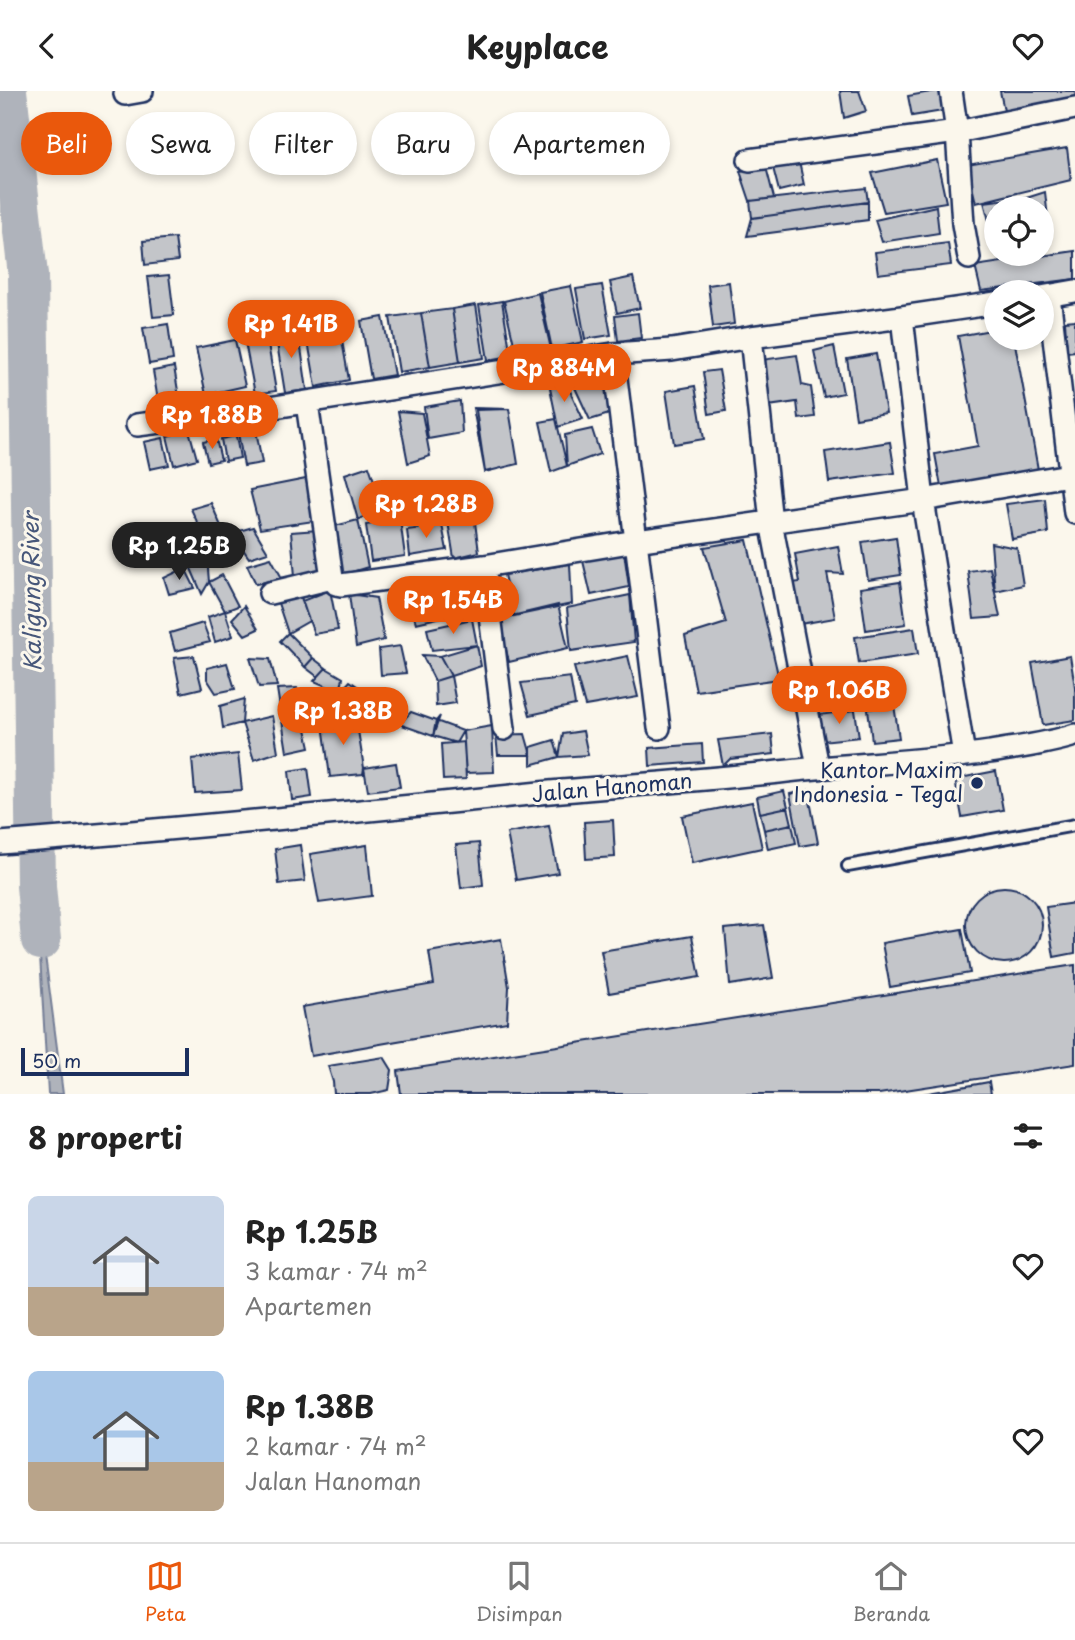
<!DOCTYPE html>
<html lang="id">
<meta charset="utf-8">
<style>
:root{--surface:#fff;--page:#f6f6f6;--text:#222;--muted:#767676;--line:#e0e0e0;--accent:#ea580c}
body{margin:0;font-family:"Playpen Sans",sans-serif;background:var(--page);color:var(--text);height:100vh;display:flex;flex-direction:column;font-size:26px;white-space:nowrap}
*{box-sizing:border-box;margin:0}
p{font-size:23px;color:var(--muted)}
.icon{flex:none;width:38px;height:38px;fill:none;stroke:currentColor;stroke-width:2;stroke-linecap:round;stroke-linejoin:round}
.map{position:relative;height:1003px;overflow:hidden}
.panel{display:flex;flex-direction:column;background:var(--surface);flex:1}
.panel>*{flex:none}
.banner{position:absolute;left:21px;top:21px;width:700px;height:63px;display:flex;gap:14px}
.tools{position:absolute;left:984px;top:105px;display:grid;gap:14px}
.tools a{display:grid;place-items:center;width:70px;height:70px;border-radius:50%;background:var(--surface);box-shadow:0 4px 10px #0003;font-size:35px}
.scale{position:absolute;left:21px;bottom:18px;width:168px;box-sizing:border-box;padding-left:7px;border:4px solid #1b2f5e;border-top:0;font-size:19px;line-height:24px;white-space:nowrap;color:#1b2f5e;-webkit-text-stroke:5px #fbf7ec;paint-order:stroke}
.price{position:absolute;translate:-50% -60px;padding:0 16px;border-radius:24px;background:var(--accent);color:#fff;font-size:23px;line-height:46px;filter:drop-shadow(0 2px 4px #0008)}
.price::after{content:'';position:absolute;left:50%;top:42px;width:21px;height:16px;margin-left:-10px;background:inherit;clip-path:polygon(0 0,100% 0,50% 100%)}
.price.on{background:#222;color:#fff}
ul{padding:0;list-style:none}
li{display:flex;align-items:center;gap:21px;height:175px;padding:0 28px}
li span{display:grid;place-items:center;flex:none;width:196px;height:140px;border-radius:10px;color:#555}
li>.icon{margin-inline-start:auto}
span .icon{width:84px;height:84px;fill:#fffc;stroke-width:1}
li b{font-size:30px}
h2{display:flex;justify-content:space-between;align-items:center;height:84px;padding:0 28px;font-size:30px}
.tag{padding:0 24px;border-radius:32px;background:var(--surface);box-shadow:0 4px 10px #0003;font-size:24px;line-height:63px}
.tag.on{background:var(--accent);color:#fff}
header{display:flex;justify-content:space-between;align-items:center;height:91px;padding:0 28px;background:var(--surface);font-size:32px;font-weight:700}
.menu{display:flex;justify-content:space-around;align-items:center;height:98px;border-top:2px solid var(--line);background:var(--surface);font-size:19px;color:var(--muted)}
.menu a{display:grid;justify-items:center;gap:4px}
.menu .on{color:var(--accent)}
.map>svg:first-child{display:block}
.water{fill:#afb3bb;stroke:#747e96;stroke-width:2}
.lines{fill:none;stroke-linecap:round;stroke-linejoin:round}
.river{stroke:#afb3bb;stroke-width:40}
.building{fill:#c3c5c9;stroke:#1b2f5e;stroke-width:2}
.service-casing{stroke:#1b2f5e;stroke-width:16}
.minor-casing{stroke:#1b2f5e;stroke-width:26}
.service{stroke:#fbf7ec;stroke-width:10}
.minor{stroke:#fbf7ec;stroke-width:21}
.poi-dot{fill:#1b2f5e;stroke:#fbf7ec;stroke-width:2.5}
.labels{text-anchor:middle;stroke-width:6;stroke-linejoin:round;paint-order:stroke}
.poi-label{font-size:21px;fill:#1b2f5e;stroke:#fbf7ec;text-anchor:end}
.street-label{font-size:21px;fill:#1b2f5e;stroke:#fbf7ec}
.water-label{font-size:23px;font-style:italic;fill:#47577a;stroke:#fbf7ec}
</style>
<header><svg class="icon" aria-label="back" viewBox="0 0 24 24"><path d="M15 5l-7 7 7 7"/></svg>Keyplace<svg class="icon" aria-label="heart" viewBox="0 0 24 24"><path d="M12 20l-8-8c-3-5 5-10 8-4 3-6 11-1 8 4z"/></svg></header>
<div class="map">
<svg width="1075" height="1003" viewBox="0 0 1075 1003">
<rect width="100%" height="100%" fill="#fbf7ec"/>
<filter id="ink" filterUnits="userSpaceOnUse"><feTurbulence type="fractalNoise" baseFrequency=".0143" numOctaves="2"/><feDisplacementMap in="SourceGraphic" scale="14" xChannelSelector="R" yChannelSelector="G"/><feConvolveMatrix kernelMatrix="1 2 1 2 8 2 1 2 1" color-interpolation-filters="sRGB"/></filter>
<g filter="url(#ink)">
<!-- water -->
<path class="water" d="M36 795 63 1003H48Z"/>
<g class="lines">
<!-- river -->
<path class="river" d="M7 0 28 184 36 795 41 849"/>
</g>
<!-- building -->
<path class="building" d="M840 0H859L866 20 844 27Z
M936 0H945L949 19 912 25 908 5Z
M1000 0H1075V14L1004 20Z
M1067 57 1071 89 976 112 967 74Z
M798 66 804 94 779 100 772 73Z
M937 69 946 111 884 121 872 82Z
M766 76 774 107 750 110 740 80Z
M866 97 868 111 752 127 750 110Z
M1045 101 1048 127 1041 128V117H1019L1017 110Z
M1015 107 1018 117H996V136L991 137 984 111Z
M868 111V129L747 145 752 127Z
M936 115 939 142 882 151 875 129Z
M175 147 178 170 145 174 143 150Z
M948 152 951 174 878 183 875 161Z
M1075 160V188L981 200 975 175Z
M169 184 174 224 153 226 148 186Z
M633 186 640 217 617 222 610 191Z
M729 191 734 233 713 236 708 194Z
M602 194 611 244 585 248 576 198Z
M571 195 583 251 552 258 540 201Z
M538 202 551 258 517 266 504 210Z
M502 210 511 265 488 269 479 214Z
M476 214 484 267 460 271 452 218Z
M452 218 460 271 430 276 421 222Z
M421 222 430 276 399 281 390 226Z
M638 222 641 247 618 250 615 225Z
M383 226 394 284 371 288 361 230Z
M338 227 349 289 316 296 305 233Z
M1075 229V260L1067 261 1065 230Z
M168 233 173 269 149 273 143 237Z
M298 236 307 299 285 302 275 240Z
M996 238V247H1014L1039 384 942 401 935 363 978 355 958 245Z
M267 247 276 300 255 303 245 251Z
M235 249 245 295 206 304 196 257Z
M834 255 843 302 824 306 814 260Z
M876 263 886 322 856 327 847 268Z
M797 264 802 294 811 296 815 326 799 328 797 311 768 315 761 269Z
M174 276 179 306 158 309 153 280Z
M603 278 609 323 590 329 571 288Z
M719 279 726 320 709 323 703 281Z
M564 287 583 328 558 336 549 292Z
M695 295 704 348 674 353 666 300Z
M460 310 462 342 428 348 424 316Z
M473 317 509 318 518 373 485 381Z
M509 318 518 373 485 381 476 319Z
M398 320 422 322 430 365 408 372Z
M556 328 567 375 551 381 540 331Z
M592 338 600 363 567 375 565 344Z
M189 339 197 368 174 374 167 345Z
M256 339 262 372 244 375 238 342Z
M236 345 240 367 225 370 221 348Z
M163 347 169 374 150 378 144 351Z
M216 348 221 369 208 372 203 351Z
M890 351 895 382 829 391 825 361Z
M369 375 383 416 358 429 345 383Z
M306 388 314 430 260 438 250 399Z
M1045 408 1048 442 1012 448 1006 413Z
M472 409 479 461 454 467 446 419Z
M211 412 230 456 213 465 191 418Z
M438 416 441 429 407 435 401 421Z
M400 428 405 465 371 470 366 434Z
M358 429 368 476 342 484 331 436Z
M442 434 447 459 410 465 407 439Z
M253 436 268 461 249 467 232 442Z
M318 439 322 482 295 485 291 441Z
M896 446 901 484 868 489 862 451Z
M747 449 779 588 696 600 685 545 726 532 704 456Z
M991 452 1017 457 1023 494 995 500Z
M838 455 843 483 827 482 835 527 794 534 786 493 800 491 795 463Z
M624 461 629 496 591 504 583 470Z
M207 466 209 491 202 503 189 473Z
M271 467 282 487 256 493 247 474Z
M570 473 572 513 514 525 504 484Z
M185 477 195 497 169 503 164 487Z
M990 477 1000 526 974 528 968 480Z
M222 484 238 515 225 520 209 491Z
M441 484 455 523 416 532 405 494Z
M900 491 906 533 866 539 860 497Z
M330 499 338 539 314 543 302 510Z
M299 500 309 530 288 542 277 509Z
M349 503 376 507 384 549 356 556Z
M630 504 634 551 571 560 567 517Z
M558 514 568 557 509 571 499 528Z
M244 515 258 538 245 544 232 528Z
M225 520 233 545 215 551 208 526Z
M472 528 477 554 432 559 427 538Z
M203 532 210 551 175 560 170 542Z
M914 537 918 563 859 572 855 546Z
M288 542 313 567 305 576 280 550Z
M477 554 481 575 451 585 440 565Z
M400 555 406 582 381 584 379 558Z
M422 564 440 565 451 585 435 590Z
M194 565 202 597 181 602 174 567Z
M628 565 638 606 585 615 574 576Z
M1070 565 1075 596V629L1043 634 1032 572Z
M250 567 270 568 277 595 259 596Z
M313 567 326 577 318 586 305 576Z
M227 572 235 598 216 602 207 588V577Z
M326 577 343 587 340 601 314 590Z
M451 585 456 612 436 615 435 590Z
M570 586 575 614 530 624 521 592Z
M350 590 370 604 362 616 340 601Z
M297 597 310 656 287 661 277 598Z
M370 604 388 607 373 627 362 616Z
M388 607 403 618 399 633 373 627Z
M244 608 242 632 223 637 220 615Z
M894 614 899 647 872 650 868 618Z
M855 619 859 646 822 650 819 624Z
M411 621 436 630 440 625 433 645 399 633Z
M272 625 278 661 254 669 242 632Z
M322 626 356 627 364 677 363 683 330 686Z
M436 630 463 640 456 652 433 645Z
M492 635 494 681 466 682 463 640Z
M583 640 588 664 559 666 563 643Z
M525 643 531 664H498L496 644Z
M772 643 774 663 730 668 723 675 718 649Z
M554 649 559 666 531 674V656Z
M464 651 466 688 443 689 441 653Z
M702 653 703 671 650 675 649 657Z
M238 663 242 699 195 702 192 668Z
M396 672 400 696 368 700 364 677Z
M308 677 312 706 292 709 289 680Z
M996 680 1003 719 962 726 955 688Z
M808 699 818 752 800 755 790 703Z
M784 700 788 716 760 722 757 706Z
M752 711 762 757 692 772 682 725Z
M788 716 792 733 764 739 760 722Z
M613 729 615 766 586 768 584 731Z
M792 733 796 752 768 758 764 739Z
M549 735 558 782 516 789 507 742Z
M479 752 483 794 461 797 456 754Z
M300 754 305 790 279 793 275 758Z
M367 754 372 805 319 812 310 763Z
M966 834a38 38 0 1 1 76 0a38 38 0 1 1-76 0Z
M1075 812V862L1054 866 1046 816Z
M764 834 773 887 730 894 725 838Z
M962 838 970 882 890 896 882 852Z
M692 845 700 886 609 902 601 860Z
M501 848 509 896 507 931 311 965 302 916 434 893 429 861Z
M1075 874V973L879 1003H401L398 980Z
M384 966 392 979 389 999 371 1003H334L333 991 328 975Z
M989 991 991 1003H923Z"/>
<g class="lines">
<defs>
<path id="service" d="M848 775 1075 734"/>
<path id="minor" d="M951 0 957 41 963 133 969 167
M125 3 142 0
M749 69 957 41 1075 17
M1049 205 1075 422
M1041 206 1075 200
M902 226 923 409 964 664
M751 246 771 431 818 676
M613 263 659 637
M307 312 332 487 336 493 341 494 484 475 636 450 923 409 1075 383
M137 334 249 320 613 263 672 259 751 246 902 226 996 212
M484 475 504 638
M270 502 332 487
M0 752C177 738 354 721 530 703 613 695 696 690 779 681 849 673 920 671 990 661 1019 656 1048 653 1075 644"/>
</defs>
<!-- service casing -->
<use href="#service" class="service-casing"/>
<!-- minor casing -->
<use href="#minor" class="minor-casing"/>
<!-- service -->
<use href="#service" class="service"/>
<!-- minor -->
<use href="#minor" class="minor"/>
</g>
</g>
<!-- markers -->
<circle class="poi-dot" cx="977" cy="692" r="7"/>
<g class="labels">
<!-- poi labels -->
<g class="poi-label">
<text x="963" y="687">Kantor Maxim<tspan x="963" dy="24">Indonesia - Tegal</tspan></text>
</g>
<!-- street labels -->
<g class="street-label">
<text transform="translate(612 697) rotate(-5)" y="7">Jalan Hanoman</text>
</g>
<!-- water labels -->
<g class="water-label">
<text transform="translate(32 501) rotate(-91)" y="8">Kaligung River</text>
</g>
</g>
</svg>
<div class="tools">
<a><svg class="icon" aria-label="locate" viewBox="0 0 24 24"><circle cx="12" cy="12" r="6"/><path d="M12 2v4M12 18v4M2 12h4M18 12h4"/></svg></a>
<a><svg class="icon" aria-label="layers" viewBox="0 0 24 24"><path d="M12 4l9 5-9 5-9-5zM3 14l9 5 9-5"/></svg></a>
</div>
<div class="scale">50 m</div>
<b class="price" style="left:291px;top:269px">Rp 1.41B</b>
<b class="price" style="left:564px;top:313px">Rp 884M</b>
<b class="price" style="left:212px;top:360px">Rp 1.88B</b>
<b class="price" style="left:426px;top:449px">Rp 1.28B</b>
<b class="price on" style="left:179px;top:491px">Rp 1.25B</b>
<b class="price" style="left:453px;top:545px">Rp 1.54B</b>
<b class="price" style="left:839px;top:635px">Rp 1.06B</b>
<b class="price" style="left:343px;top:656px">Rp 1.38B</b>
<div class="banner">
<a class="tag on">Beli</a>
<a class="tag">Sewa</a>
<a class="tag">Filter</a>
<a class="tag">Baru</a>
<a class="tag">Apartemen</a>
</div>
</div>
<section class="panel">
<h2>8 properti<svg class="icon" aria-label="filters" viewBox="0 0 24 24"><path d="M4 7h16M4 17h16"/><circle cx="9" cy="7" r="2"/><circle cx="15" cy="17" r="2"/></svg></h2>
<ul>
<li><span style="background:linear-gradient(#c9d6e8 65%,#b9a48a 0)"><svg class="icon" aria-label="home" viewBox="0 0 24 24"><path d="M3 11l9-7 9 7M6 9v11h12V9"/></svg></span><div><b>Rp 1.25B</b><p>3 kamar · 74 m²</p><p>Apartemen</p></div><svg class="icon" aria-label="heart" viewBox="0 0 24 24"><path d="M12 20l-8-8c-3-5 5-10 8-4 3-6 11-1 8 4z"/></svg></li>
<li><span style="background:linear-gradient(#a9c7e8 65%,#b9a48a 0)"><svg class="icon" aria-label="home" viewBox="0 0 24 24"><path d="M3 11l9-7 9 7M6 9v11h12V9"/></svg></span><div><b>Rp 1.38B</b><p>2 kamar · 74 m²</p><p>Jalan Hanoman</p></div><svg class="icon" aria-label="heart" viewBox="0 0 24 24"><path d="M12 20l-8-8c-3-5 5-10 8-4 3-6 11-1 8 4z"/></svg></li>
</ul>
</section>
<nav class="menu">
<a class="on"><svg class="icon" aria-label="map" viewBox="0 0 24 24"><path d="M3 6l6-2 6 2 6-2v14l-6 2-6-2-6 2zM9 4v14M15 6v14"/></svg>Peta</a>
<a><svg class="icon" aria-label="saved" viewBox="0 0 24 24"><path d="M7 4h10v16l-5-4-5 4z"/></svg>Disimpan</a>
<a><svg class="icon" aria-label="home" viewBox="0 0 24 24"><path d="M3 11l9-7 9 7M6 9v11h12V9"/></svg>Beranda</a>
</nav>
